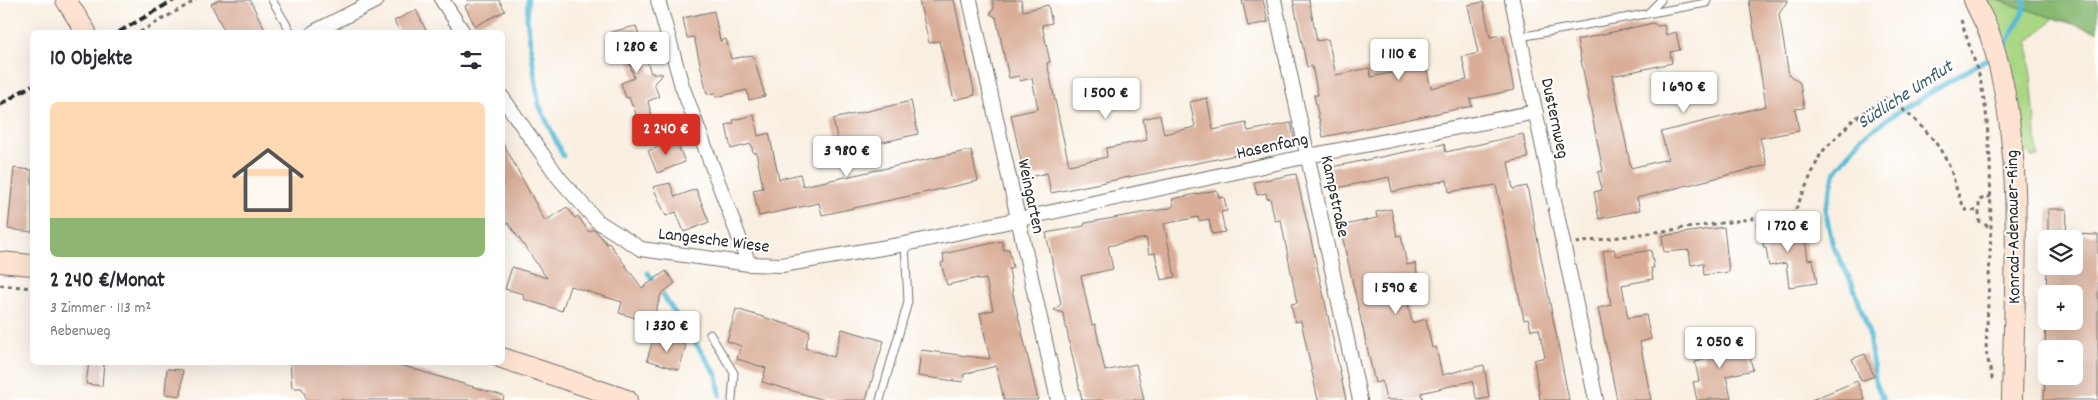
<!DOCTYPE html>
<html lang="de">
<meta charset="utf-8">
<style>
:root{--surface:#fff;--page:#f7f7f7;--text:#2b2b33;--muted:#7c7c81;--line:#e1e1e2;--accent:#d93025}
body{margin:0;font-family:Dekko,sans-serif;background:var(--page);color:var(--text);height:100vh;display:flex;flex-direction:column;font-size:19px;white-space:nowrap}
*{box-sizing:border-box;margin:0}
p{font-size:16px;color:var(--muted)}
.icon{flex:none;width:28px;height:28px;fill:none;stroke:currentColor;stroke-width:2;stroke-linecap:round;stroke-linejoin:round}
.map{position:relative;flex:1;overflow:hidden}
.side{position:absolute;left:30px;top:30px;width:475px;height:335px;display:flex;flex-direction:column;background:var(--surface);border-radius:8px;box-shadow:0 5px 20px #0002}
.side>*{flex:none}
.buttons{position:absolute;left:2038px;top:230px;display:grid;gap:10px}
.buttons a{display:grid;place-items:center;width:45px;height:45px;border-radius:8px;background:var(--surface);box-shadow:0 5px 20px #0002;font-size:25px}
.price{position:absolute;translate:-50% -42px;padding:0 11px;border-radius:5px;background:#fff;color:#222;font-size:16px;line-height:32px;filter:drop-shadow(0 1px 2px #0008)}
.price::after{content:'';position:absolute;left:50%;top:30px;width:15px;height:11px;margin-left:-8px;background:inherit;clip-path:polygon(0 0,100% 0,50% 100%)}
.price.selected{background:var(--accent);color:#fff}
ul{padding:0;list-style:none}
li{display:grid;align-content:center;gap:10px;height:265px;padding:0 20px}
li+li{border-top:1px solid var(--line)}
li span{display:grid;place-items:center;height:155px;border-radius:8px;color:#555}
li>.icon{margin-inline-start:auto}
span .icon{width:90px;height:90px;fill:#fffc;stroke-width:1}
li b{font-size:21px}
h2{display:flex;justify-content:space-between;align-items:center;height:60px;padding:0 20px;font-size:21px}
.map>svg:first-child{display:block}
.green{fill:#aad784;stroke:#6a8158}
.forest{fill:#87b872;stroke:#59724e}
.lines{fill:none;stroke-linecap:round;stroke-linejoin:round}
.stream{stroke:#58bcd6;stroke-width:5}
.building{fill:#d9ad97}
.lane-casing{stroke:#73706b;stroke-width:9}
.street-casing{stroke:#73706b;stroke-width:16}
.secondary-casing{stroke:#73706b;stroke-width:22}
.path{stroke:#73706b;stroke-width:3;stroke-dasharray:4 4;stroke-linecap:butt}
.lane{stroke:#fff;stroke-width:7}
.street{stroke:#fff;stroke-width:14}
.secondary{stroke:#fee3d2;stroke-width:20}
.rail{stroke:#2b2b2b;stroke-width:4;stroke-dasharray:8 4;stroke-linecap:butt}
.labels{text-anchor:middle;stroke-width:4;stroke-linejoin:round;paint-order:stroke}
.street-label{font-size:18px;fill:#2b2b2b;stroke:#fff}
.water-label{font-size:19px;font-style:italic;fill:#3b5e67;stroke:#fff}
</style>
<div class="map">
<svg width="2098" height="400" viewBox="0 0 2098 400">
<rect width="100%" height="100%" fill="#fff"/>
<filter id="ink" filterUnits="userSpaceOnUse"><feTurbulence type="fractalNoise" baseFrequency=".02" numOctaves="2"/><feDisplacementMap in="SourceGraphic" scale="10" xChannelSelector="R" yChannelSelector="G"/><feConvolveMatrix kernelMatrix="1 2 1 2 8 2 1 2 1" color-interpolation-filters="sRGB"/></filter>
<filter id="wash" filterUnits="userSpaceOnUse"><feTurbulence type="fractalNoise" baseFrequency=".0096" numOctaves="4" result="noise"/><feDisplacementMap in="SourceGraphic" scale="20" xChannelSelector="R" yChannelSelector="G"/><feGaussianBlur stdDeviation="1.12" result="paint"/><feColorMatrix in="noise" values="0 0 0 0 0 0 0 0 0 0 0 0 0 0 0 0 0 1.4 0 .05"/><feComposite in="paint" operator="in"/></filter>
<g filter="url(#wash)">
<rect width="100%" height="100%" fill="#f9efe1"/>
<!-- green -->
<path class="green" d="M1984 0H1997L2054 18 2028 42 2038 157H2031L2025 151 2007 67Z"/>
<!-- forest -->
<path class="forest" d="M1997 0H2098V32Z"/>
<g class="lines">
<!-- stream -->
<path class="stream" d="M528 0 527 20 539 105 563 156
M2000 52 2004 49 2025 8 2024 0
M648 273 717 375 720 395
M1883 400 1875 380 1868 329 1853 285 1833 246 1825 210 1835 172 1861 138 1893 115 1992 56"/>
</g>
<g id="blocks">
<!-- building -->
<path class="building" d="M219 0H250L266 32H225L211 4Z
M467 0H499L505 11 475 26 465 6 469 4Z
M919 0H954L975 95 954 100 939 41 929 43Z
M992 0H1021L1023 11 1048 5 1052 23 1042 25 1050 62 1047 63 1069 165 1107 157 1106 148 1147 140 1143 119 1160 115 1164 134 1195 127 1190 102 1207 98 1213 130 1246 123 1248 131 1291 123 1295 143 1051 193 1047 173 1025 178 1011 115 1038 109 1032 78 1020 81 1019 76 1009 78 996 17 990 14 994 8Z
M1242 0H1263L1268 22 1248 26Z
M1293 0H1309L1317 41 1328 39 1336 75 1369 68 1371 77 1406 70 1404 60 1423 56 1431 88 1467 80 1462 57 1478 53 1468 5 1483 2 1490 37 1503 35 1514 90 1470 99 1472 106 1323 137 1314 95H1318L1312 66 1307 67Z
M1749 0H1788L1779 14 1789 75 1800 83 1804 108 1795 109 1799 131 1760 138 1767 165 1637 198 1640 210 1599 219 1594 192 1602 190 1598 172 1603 171 1577 40 1653 23 1658 26 1664 25 1666 35 1676 32 1680 50 1670 52 1672 63 1612 76 1631 168 1668 159 1661 132 1766 106Z
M416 10 427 32H400L394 21Z
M714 11 720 41 726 39 731 59 753 55 765 96 749 100 747 90 716 97 715 93 707 94 694 37 687 38 683 18Z
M636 26 651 73 663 74 654 83 659 97 648 101 653 122 638 125 634 106H632L629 97 626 98 621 83 634 78 626 52 617 54 611 32Z
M911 101 918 134 840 152 833 119Z
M754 115 758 136 769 133 779 179 800 174 803 186 971 150 978 181 822 215 819 203 759 216 753 190 763 188 756 152 753 153 751 144 731 149 726 125 734 123 733 120Z
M1523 134 1528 158 1508 162 1513 189 1527 186 1569 400H1540L1534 360 1545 357 1539 329 1531 330 1528 319 1524 320 1496 185 1449 192 1447 180 1392 192 1389 177 1332 189 1327 168 1444 144 1446 152Z
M676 140 685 162 657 173 648 151Z
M502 141 545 221 567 207 575 218 578 216 589 232 594 229 607 244 609 243 642 288 666 271 675 283 661 294 652 323 619 313 622 302 570 286 562 311 523 299 524 294 505 289 512 267 547 278 508 223 502 226Z
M14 168 32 170V232L8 229Z
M1296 174 1324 297 1346 400H1318L1301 321 1295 322 1291 304 1297 303 1281 220 1275 221 1270 198 1267 199 1266 193 1257 195 1254 182Z
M670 183 675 197 696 189 709 222 684 232 676 212 666 216 653 187Z
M1217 190 1219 198 1224 197 1227 211 1221 212 1225 232 1212 234 1209 219 1199 221 1198 217 1164 224 1175 277 1161 280 1155 253 1149 254 1146 238 1108 246 1113 269 1081 276 1092 325 1095 324 1105 371 1136 364 1144 400H1082L1063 313 1054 310 1061 304 1046 233 1084 226 1085 223 1170 208 1174 205 1172 199Z
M1391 209 1397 236 1401 235 1407 265 1415 263 1418 278 1403 281 1412 323 1426 319 1432 348 1436 347 1442 375 1484 365 1489 398 1477 400 1472 381 1421 393 1423 400H1386L1382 381 1375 383 1340 226 1377 218 1376 212Z
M2048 209H2067L2066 239H2048Z
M1781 220 1783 234 1804 231 1808 260 1813 259 1817 283 1789 287 1786 263 1769 266 1766 248H1764L1762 236 1759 237 1757 224Z
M1724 227 1729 272 1704 275 1703 263 1691 265 1689 250 1664 252 1662 236Z
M2074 234 2098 235V400H2044L2045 376H2074V349H2045L2046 321H2074V294H2046L2047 266H2074Z
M1002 241 1004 250 1009 249 1013 268 1009 269 1013 294 1038 400H1004L996 366 964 374 963 382 918 376 921 350 990 359 980 313 993 310 986 279 979 280 978 278 947 285 941 263 944 262 943 254Z
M1614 249 1616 256 1651 250 1654 268H1651L1653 279 1622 285 1628 318 1646 315 1651 339 1640 342 1651 400H1617L1598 308 1611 305 1603 251Z
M736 309 810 331 805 348 834 357 842 329 884 341 866 400H824L762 382 766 368 737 359 741 346 727 341Z
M654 336 686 345 679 370 647 360Z
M1736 338 1739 352 1748 349 1753 370 1726 376 1731 398 1697 400 1693 382 1699 381 1695 362 1704 360 1701 346Z
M1865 354 1874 376 1861 381 1852 359Z
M89 362H104L102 386 86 384Z
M290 362H390L504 396 503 400H307L302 388H292Z
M167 369 183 370 181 396 165 394Z
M1857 381 1865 400H1811Z"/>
</g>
</g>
<g filter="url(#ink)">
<use href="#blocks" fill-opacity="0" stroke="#73706b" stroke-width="1"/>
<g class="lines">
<defs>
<path id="lane" d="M272 0 291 32
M1647 14 1661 0
M1520 37 1706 3 1707 0
M710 334 734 373 732 400
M880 400 908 302 905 244"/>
<path id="street" d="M442 0 463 32
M658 0 682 86 749 264
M970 0 1058 400
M1274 0 1360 400
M1512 0 1596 400
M314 32 377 0
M502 97 559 178 597 221 641 249 749 264 782 265 905 244 1308 156 1536 112"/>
<path id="secondary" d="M66 0 86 32
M1974 0C1979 12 1987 25 1991 38 2027 148 2014 285 2012 400
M0 262 32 265
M502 358 627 400"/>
</defs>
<!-- lane casing -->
<use href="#lane" class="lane-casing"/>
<!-- street casing -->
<use href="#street" class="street-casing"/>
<!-- secondary casing -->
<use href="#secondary" class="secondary-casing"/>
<!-- path -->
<path class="path" d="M1961 20 1980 78 1986 111 1990 159 1991 229 1986 351 1993 382
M140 32 196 0
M1991 196 1979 200V221L1991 228
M1576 243 1794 213 1821 153 1852 121 1887 97C1914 118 1936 136 1950 168 1956 184 1956 194 1966 210L1979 211
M0 285 32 288"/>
<!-- lane -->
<use href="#lane" class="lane"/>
<!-- street -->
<use href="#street" class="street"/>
<!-- secondary -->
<use href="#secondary" class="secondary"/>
<!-- rail -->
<path class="rail" d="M119 32 174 0
M0 105 32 85"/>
</g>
</g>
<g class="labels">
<!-- street labels -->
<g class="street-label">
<text transform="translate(1556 118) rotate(78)" y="6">Dusternweg</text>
<text transform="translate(1272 145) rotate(-12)" y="6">Hasenfang</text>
<text transform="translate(1032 196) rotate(78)" y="6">Weingarten</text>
<text transform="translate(1336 196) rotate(78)" y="6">Kampstraße</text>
<text transform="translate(2012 227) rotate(-91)" y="6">Konrad-Adenauer-Ring</text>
<text transform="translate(714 239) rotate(7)" y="6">Langesche Wiese</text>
</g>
<!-- water labels -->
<g class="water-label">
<text transform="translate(1904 93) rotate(-33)" y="7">Südliche Umflut</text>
</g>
</g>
</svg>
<div class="buttons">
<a><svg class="icon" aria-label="layers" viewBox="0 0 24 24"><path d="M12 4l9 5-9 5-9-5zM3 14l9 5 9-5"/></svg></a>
<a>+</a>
<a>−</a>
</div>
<b class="price" style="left:637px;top:74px">1 280 €</b>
<b class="price" style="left:1399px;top:81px">1 110 €</b>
<b class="price" style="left:1684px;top:114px">1 690 €</b>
<b class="price" style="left:1106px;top:120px">1 500 €</b>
<b class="price selected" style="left:666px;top:156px">2 240 €</b>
<b class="price" style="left:847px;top:178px">3 980 €</b>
<b class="price" style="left:1788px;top:253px">1 720 €</b>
<b class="price" style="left:1396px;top:315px">1 590 €</b>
<b class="price" style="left:667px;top:353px">1 330 €</b>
<b class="price" style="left:1720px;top:369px">2 050 €</b>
<section class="side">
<h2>10 Objekte<svg class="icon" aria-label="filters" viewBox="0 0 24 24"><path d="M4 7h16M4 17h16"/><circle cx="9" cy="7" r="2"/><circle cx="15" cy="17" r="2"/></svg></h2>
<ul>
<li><span style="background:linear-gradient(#ffd9b3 75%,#8fb573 0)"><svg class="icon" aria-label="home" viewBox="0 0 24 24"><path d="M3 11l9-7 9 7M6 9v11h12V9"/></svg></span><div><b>2 240 €/Monat</b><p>3 Zimmer · 113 m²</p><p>Rebenweg</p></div></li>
</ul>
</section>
</div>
